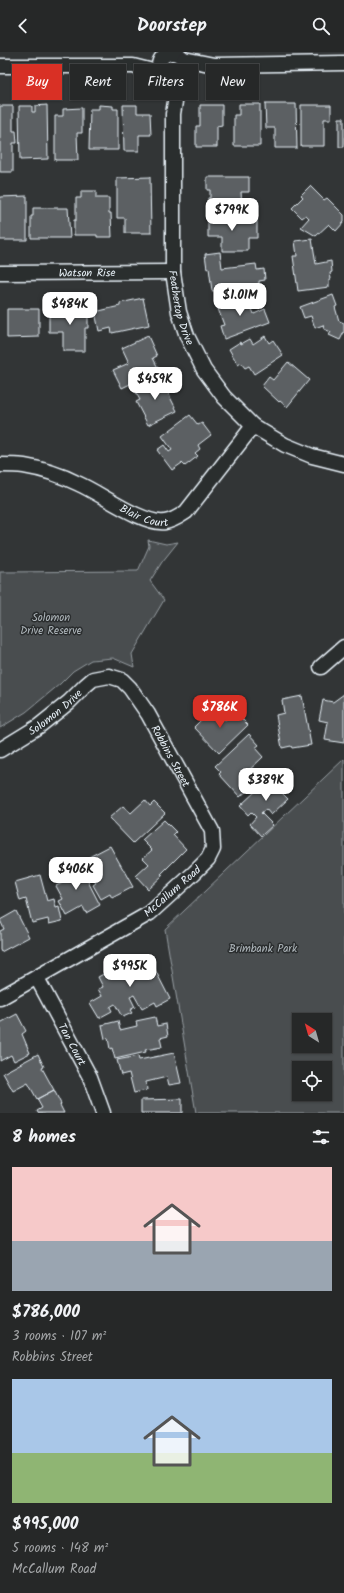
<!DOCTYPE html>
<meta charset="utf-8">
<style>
:root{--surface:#262828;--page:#323434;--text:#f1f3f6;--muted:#a4a6a8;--line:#424445;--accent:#d93025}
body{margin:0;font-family:Kalam,sans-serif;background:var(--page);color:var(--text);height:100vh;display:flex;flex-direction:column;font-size:15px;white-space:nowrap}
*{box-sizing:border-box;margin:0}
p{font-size:13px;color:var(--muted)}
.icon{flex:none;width:22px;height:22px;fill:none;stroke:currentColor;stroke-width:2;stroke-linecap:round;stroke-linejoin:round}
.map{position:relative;height:1061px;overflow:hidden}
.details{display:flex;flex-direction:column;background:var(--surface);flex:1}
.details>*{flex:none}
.guide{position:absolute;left:12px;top:12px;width:320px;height:36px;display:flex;gap:8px}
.needle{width:26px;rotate:323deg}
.fabs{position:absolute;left:292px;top:961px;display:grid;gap:8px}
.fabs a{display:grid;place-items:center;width:40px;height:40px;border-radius:0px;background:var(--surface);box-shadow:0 1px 3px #0004,0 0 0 1px var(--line);font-size:20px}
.price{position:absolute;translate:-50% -34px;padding:0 9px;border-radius:8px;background:#fff;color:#222;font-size:13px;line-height:26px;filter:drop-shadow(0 1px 2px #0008)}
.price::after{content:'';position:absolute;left:50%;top:24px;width:12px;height:9px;margin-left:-6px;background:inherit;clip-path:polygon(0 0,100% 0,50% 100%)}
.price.on{background:var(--accent);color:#fff}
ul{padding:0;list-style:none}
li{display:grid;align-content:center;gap:8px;height:212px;padding:0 12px}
li span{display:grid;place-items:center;height:124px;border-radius:0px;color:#555}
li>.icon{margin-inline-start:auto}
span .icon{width:72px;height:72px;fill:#fffc;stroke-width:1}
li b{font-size:17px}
h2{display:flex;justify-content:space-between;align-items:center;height:48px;padding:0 12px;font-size:17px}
.tag{padding:0 14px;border-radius:0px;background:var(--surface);box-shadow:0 1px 3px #0004,0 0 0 1px var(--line);font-size:14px;line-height:36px}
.tag.on{background:var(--accent);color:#fff}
header{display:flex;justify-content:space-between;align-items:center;height:52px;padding:0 12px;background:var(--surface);font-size:18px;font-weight:600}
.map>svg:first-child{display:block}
.green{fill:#494d4f;stroke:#989fa4;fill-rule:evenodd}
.building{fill:#5c6063;stroke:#e8f1f8}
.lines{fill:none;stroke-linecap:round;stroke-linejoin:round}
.minor-casing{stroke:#e8f1f8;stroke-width:17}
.minor{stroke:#2a2d2e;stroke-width:14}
.labels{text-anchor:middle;stroke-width:3;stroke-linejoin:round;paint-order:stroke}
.street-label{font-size:11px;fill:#e8f1f8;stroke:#2a2d2e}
.park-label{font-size:11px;fill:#b0b8bd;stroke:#2a2d2e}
</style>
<header><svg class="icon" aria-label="back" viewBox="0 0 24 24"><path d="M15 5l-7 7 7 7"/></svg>Doorstep<svg class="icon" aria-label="search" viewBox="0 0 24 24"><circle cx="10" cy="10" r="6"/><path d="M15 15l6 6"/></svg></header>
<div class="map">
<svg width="344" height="1061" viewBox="0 0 344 1061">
<rect width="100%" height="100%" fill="#323536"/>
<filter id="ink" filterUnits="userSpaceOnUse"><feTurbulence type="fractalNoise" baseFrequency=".025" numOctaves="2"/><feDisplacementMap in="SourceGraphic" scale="8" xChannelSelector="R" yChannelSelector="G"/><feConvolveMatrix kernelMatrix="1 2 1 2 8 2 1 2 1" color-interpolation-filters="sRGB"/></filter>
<g filter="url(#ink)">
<!-- green -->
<path class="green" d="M148 488 166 492 178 490 162 510 150 529 164 548 132 602 134 615 113 606 91 608 73 619 60 632 26 660 0 676V520L138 519 149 494Z
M344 707V1061H196L165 877ZM299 968H325V994H299ZM299 1016H325V1042H299Z"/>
<!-- building -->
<path class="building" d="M239 52H260V94H234V63H239Z
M265 52H296L297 96H275V76H266Z
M47 53 48 107 20 108 19 54H32V60H35V54Z
M99 53 113 54V57H118V98H89L90 57H99Z
M123 53H137V61H150L151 83H139V99H124Z
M200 53H222V73L217 74V95H196V74H200Z
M301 53H331V67H324V94H301Z
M0 54H13V79H16L17 91H13V120H0Z
M82 56V81H77L78 108H55V64H63V57Z
M339 66H344V95H339Z
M150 125 151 181H125V166H117V126Z
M207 125H249V140H241L242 154H230V161H208V146H210V138H207Z
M310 134 324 148 327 146 344 163V170L336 179 329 172 316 184 301 175 309 166 306 163 302 166 292 156 303 145 301 143Z
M81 139H96V146H109V161H111L112 185H97V183H74V168H76V146H81Z
M27 144V188H0V145Z
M33 156H68L70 186H31V164H33Z
M208 161H223V167H257V186H248V199H222V185H208Z
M312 187 316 212 331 209 332 220 330 221 331 227 329 228V235L298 239 293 204H297L295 189Z
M220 200 222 216 256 212 257 218 264 217 265 228 259 229V232L212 239 209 216 207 217 205 202Z
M333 243 337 254 335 255 339 269 344 271V280L340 288 329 283 331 280 324 277 323 273 315 276 311 264 304 266 300 255Z
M247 244 254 262 265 257 270 270 224 287 220 274 224 273 217 254Z
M143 246 149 273 112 281 111 276 99 279 95 260 120 254V251Z
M49 254H88V276H85V299H63V280H49Z
M7 257H39V285L7 286Z
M148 284 157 304 153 306 159 318 122 336 113 318 129 311 122 296Z
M265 284 269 291 273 288 283 303 254 322 249 314 245 316 241 311 238 313 229 297 240 290 241 292 250 287 253 292Z
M288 310 309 328 287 355 280 349 279 350 262 334 269 325 273 328Z
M163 324 170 340 168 341 177 359 148 373 136 350 140 348 134 337Z
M190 363 198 373 202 371 211 383 198 393 200 397 195 401 198 404 185 414 182 411 172 418 157 398 164 393 169 400 172 398 162 384Z
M344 642V691L325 688 328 670 319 668 323 648 333 650Z
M302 644 311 693 292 696 291 694 282 696 276 663 284 661 282 648Z
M213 656 225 668 229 664 231 666 236 661 248 673 219 701 194 675Z
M249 682 259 693 255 696 263 705 244 723 253 733 240 745 219 722 221 720 215 714Z
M279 717 284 722 280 726 289 735 282 741 288 747 271 763 266 757 261 761 273 773 261 784 250 772 256 765 251 760 248 763 240 754Z
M145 748 150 754 154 750 165 761 133 791 109 766 123 754 131 761Z
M164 768 176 780 173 783 186 797 161 822 163 823 148 837 136 824 149 812 143 806 152 798 142 788Z
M110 794 133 835 112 846 110 842 101 847 93 833 96 831 92 825 98 821 89 805Z
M77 808 100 853 86 861 83 855 67 864 59 849 63 847 56 834 62 831 59 825 68 820 65 815Z
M40 823 47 849 54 847 56 856 59 855 62 869 49 872 48 867 32 871 26 847 20 849 15 830Z
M16 859 29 885 1 900 0 898V879L4 877 0 868Z
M135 905 138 912 149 906 170 947 157 954 155 950 142 957 134 943 130 945 135 955 130 958 132 961 123 965 122 963H121L115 952 110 955 112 959 99 966 90 951 102 944 98 937 103 935 98 925Z
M17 962 26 979 22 982 30 1001 14 1009 11 1003 0 1009V971Z
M155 965 157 974 166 972 168 984 160 986 162 995 145 998 146 1000 115 1007 112 996 110 997 108 986 105 987 102 973 118 969 120 978 137 974 136 969Z
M174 1001 181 1031 169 1033 167 1025 146 1030 147 1038 134 1041 129 1021 121 1023 117 1008 138 1004 139 1008Z
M38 1002 44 1015 42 1016 54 1038 37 1047 28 1031 13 1039 3 1021Z
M54 1038 61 1052 60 1053 64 1061H38L37 1059 42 1056 37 1047Z
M182 1047V1061H141V1048Z"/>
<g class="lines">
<defs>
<g id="minor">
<circle cx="172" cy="14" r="13"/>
<path d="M184 7 214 13 344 11"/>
<path d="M0 14H133L161 21"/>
<path id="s1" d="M179 25 173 62V220L179 260 187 284 204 318 224 345 253 374 285 393 312 404 344 412"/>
<path id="s2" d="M0 221 173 220"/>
<path id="s3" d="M0 413C8 413 16 413 24 414 43 417 63 424 79 432 100 441 143 473 165 470 173 469 180 464 186 460L253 374"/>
<path d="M321 615 344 595"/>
<path id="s4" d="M0 698 39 674 69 650 86 633 93 627 109 624 122 628 130 636 148 662 212 779 213 797 208 807 194 821 150 861 0 946"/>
<path id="s5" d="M37 926 90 1025 103 1061"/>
</g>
</defs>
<!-- minor casing -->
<use href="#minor" class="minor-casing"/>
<!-- minor -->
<use href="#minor" class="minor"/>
</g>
</g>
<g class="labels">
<!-- street labels -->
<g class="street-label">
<text dy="4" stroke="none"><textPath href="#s2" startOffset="87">Watson Rise</textPath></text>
<text dy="4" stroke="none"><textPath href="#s1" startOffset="232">Feathertop Drive</textPath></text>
<text dy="4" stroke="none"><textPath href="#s3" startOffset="155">Blair Court</textPath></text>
<text dy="4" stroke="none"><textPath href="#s4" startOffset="67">Solomon Drive</textPath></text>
<text dy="4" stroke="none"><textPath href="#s4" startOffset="238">Robbins Street</textPath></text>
<text transform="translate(172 839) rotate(-41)" y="4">McCallum Road</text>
<text dy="4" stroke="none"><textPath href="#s5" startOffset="75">Tan Court</textPath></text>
</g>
<!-- park labels -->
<g class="park-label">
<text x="51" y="569">Solomon<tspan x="51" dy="13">Drive Reserve</tspan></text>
<text x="263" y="900">Brimbank Park</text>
</g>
</g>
</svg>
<div class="fabs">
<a><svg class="needle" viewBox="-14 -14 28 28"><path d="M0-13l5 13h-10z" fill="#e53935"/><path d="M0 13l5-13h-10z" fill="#a4a6a8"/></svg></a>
<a><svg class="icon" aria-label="locate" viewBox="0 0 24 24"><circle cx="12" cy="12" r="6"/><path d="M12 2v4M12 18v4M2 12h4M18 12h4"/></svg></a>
</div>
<b class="price" style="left:232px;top:180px">$799K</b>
<b class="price" style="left:240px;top:265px">$1.01M</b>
<b class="price" style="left:70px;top:274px">$484K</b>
<b class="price" style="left:155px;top:349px">$459K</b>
<b class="price on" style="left:220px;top:677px">$786K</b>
<b class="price" style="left:266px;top:750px">$389K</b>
<b class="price" style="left:76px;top:839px">$406K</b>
<b class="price" style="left:130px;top:936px">$995K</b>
<div class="guide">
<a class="tag on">Buy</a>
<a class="tag">Rent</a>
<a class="tag">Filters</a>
<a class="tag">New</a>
</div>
</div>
<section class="details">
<h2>8 homes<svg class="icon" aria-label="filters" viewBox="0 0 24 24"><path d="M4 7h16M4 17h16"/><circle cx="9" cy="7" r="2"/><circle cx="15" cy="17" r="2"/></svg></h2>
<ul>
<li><span style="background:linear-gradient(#f6c9c9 60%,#9aa5b1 0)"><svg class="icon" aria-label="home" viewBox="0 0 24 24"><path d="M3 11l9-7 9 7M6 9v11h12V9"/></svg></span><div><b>$786,000</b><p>3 rooms · 107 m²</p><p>Robbins Street</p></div></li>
<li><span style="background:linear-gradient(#a9c7e8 60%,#8fb573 0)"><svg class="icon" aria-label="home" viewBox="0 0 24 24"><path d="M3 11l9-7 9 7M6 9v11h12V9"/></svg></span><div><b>$995,000</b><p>5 rooms · 148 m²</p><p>McCallum Road</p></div></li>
</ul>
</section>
